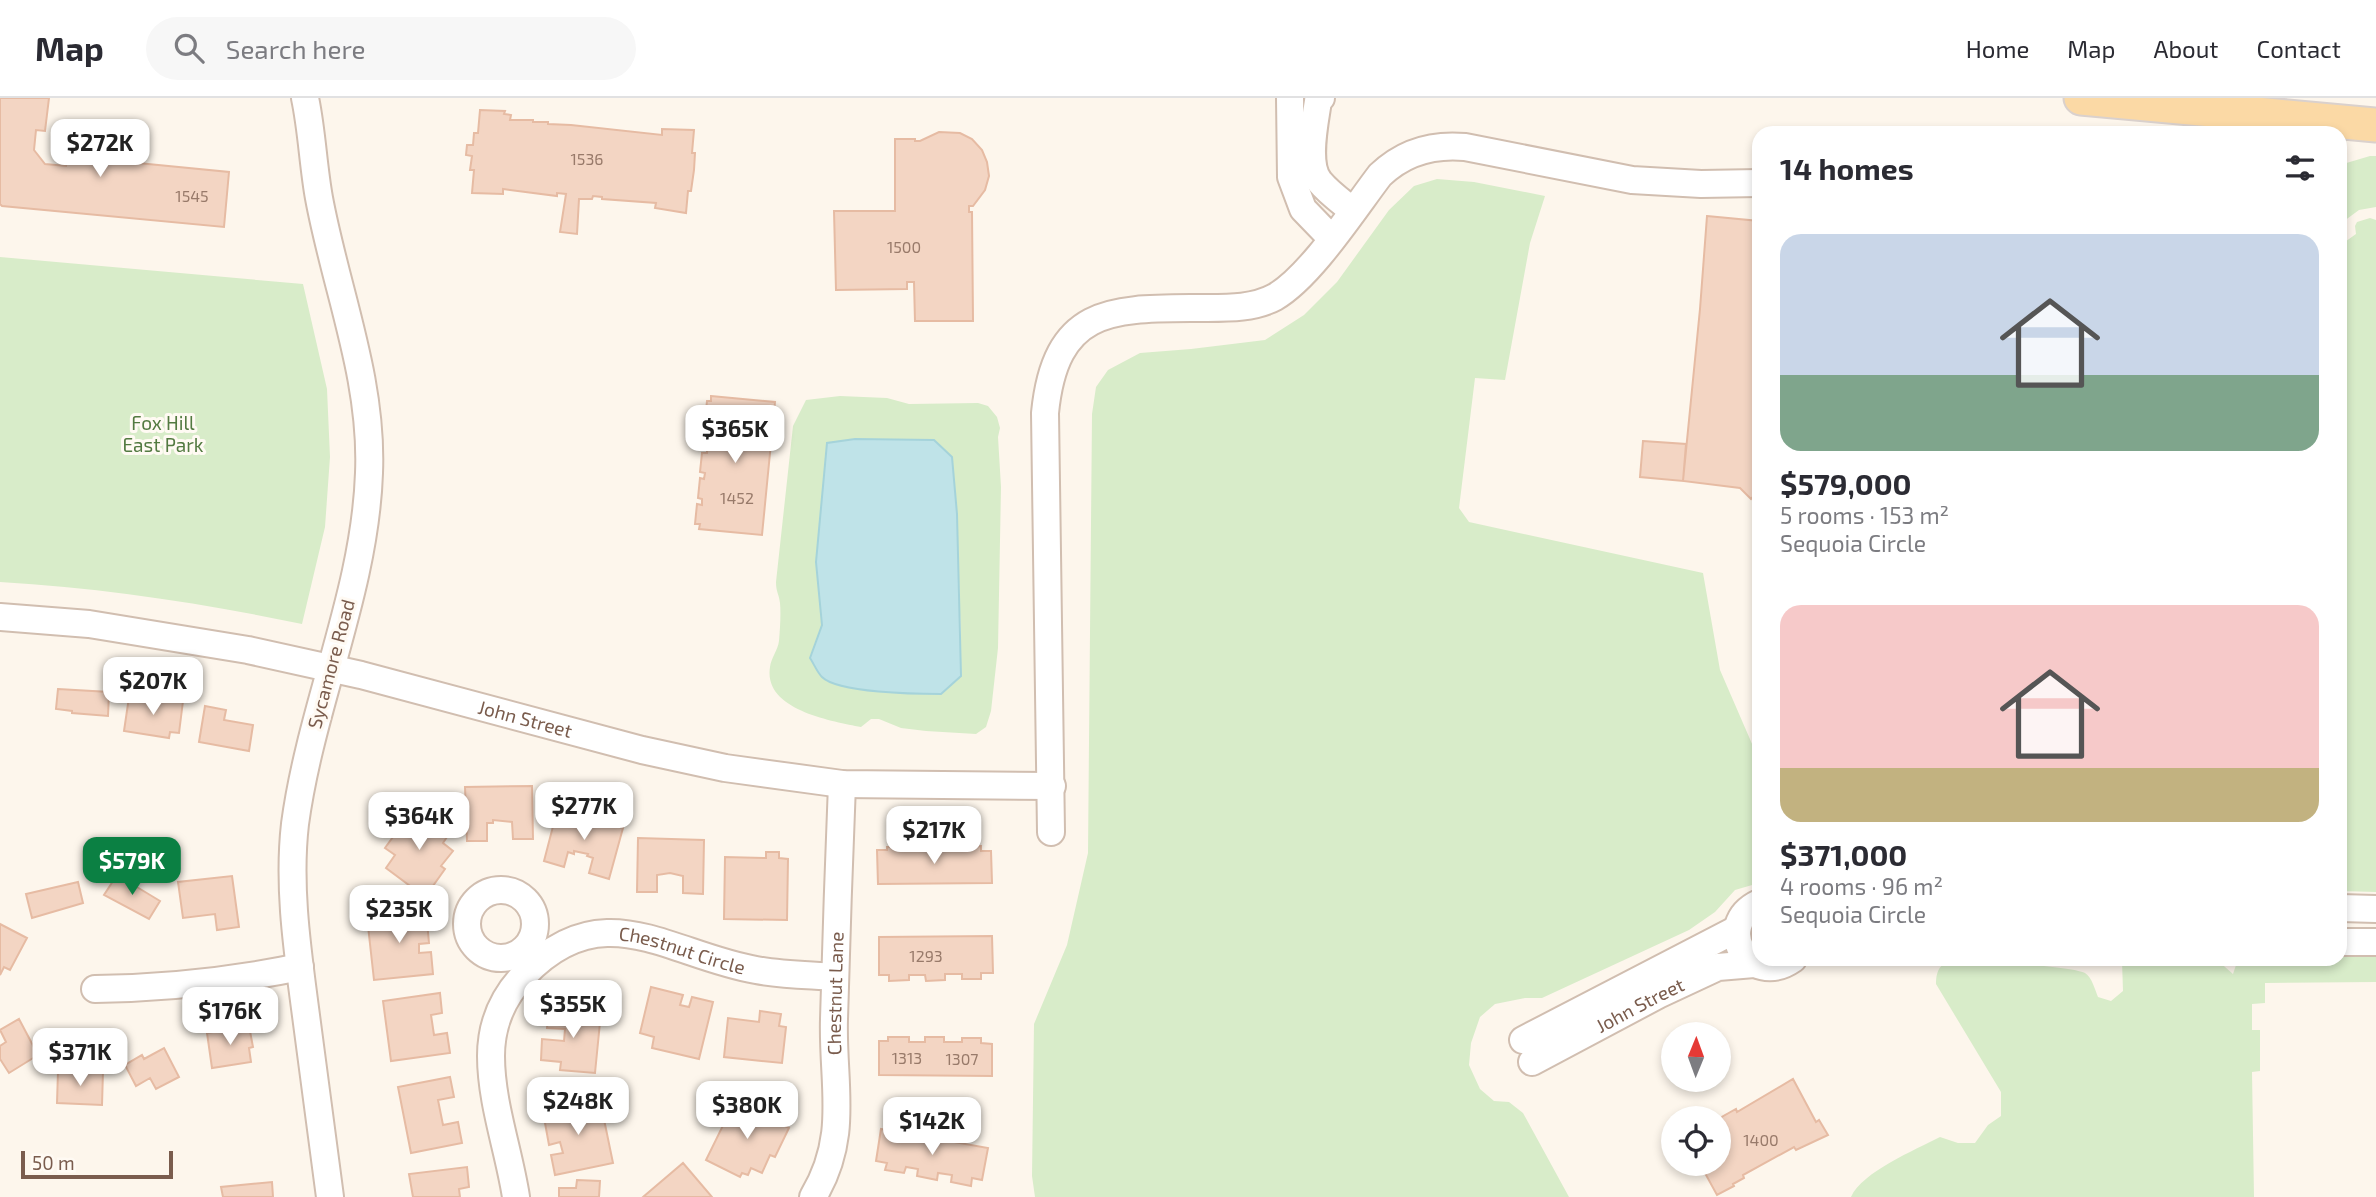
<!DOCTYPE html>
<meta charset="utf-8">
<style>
:root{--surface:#fff;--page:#f7f7f7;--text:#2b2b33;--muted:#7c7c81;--line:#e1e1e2;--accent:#0b8043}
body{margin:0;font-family:"Exo 2",sans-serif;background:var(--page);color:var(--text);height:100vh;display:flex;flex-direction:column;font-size:26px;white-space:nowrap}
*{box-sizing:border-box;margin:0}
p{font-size:23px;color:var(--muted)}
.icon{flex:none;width:38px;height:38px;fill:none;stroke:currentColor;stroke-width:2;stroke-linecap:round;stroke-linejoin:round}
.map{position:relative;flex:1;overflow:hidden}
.panel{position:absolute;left:1752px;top:28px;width:595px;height:840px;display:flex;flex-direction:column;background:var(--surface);border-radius:21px;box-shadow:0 4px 10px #0003}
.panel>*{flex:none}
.needle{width:46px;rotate:1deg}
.buttons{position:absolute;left:1661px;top:924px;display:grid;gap:14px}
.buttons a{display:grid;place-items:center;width:70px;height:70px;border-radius:50%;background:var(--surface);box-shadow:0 4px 10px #0003;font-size:35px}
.scale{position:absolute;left:21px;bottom:18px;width:152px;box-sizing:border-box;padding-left:7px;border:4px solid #7a5c4d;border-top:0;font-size:19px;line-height:24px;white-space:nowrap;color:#7a5c4d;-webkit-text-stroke:5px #fffaf3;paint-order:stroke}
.price{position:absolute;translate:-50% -60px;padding:0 16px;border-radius:14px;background:#fff;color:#222;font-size:23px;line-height:46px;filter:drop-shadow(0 2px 4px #0008)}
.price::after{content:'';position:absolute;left:50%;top:42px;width:21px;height:16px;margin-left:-10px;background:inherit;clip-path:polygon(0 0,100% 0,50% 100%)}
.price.selected{background:var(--accent);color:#fff}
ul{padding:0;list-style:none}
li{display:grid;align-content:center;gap:14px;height:371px;padding:0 28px}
li span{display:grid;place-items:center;height:217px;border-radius:21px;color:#555}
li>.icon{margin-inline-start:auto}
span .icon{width:126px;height:126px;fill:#fffc;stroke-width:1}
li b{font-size:30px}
h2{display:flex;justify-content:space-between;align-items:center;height:84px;padding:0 28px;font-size:30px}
header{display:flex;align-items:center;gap:42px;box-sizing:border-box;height:98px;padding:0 35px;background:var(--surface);border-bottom:2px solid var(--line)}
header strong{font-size:33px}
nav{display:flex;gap:38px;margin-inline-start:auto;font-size:24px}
.search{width:490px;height:63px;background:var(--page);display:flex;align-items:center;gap:18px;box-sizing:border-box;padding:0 24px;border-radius:38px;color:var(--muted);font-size:26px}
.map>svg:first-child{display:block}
.green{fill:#d8ecc9;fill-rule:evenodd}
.water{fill:#bfe3e8;stroke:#a5d3da;stroke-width:2}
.building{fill:#f3d5c3;stroke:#e6bba3;stroke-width:2}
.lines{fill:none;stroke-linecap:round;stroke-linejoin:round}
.minor-casing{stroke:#d1beb0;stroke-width:30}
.major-casing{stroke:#dad1cd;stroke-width:37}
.minor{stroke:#fff;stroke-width:26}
.major{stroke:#fbd9a5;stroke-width:33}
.labels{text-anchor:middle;stroke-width:6;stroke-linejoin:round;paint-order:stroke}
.number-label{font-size:16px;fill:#987a6a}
.park-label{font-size:19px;fill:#537a41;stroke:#fffaf3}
.street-label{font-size:19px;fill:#7a5c4d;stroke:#fffaf3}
</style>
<header>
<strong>Map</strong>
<div class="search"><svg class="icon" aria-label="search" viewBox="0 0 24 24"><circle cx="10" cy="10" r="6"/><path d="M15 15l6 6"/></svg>Search here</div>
<nav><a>Home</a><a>Map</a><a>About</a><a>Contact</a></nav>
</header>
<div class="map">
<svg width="2376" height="1099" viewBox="0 0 2376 1099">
<rect width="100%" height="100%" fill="#fdf6ec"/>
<!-- green -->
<path class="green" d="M2370 58H2376V109L2359 112 2340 126 2343 66Z
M1437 81 1474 84 1545 98 1530 145 1505 282 1475 280 1459 410 1469 424 1703 475 1720 572 1759 662V785L1735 792 1715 814 1689 832 1542 900H1525L1495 906 1480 919 1471 945 1469 967 1480 991 1494 1003 1509 1004 1523 1015 1569 1099H1035L1032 1078 1034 926 1067 847 1088 755 1092 316 1096 289 1108 272 1140 255 1191 251 1265 242 1304 217 1337 184 1389 112 1414 88Z
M2370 120 2376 122V794L2340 793V165L2343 162 2340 158V142L2342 146 2356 136 2355 128 2357 124Z
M0 159 303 186 327 291 330 359 325 429 302 526C202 505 102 490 0 484Z
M840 298 887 300 909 306 978 305 988 308 997 319 1000 330 998 339 1001 389 998 550 991 613 986 629 976 636 926 633 901 630 879 621H871L861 629C832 623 763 612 770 569 771 560 778 552 779 543 780 531 781 516 780 505 779 496 776 494 776 484L793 328 806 302ZM934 343 952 359 957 416 961 547 810 561 822 527 816 464 827 346Z
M2340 851H2376V884L2265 885V905L2252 906V932H2260V973L2252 974 2254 1099H1851C1862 1074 1915 1052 1940 1039L1958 1045H1975L1988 1027 2001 1018V994L1936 886C1936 879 1937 870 1944 866 1955 860 2073 868 2085 875 2092 879 2095 892 2098 899L2111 903 2123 893 2122 863 2124 861H2216L2233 876 2238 861H2340Z"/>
<!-- water -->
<path class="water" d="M855 341 934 342 952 359 957 416 961 578 941 596C917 596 838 595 822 579 817 574 814 566 810 560L822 527 816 464 827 345Z"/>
<!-- building -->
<path class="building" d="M0 0H49L45 33 36 32 34 52 45 66 66 68 67 58 229 74 224 129 2 108 0 106Z
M480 12 505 13 504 16 511 17 510 22H533V24H548V26L571 27 662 37V31L694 32 692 55H695L694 72 691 93H688L686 115 655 110 656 105 602 101V99L593 98 592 101H579L577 136 560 134 566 96 557 95V98L503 91V96L472 95 474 72H470L472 58 466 57 467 47H473L474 35H478Z
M939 34 960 35 972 41 982 52 987 64 989 78 985 92 973 108H969V114H972L973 223H915L914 184H907V191L836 192 834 113H895V41H915V43H920Z
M1707 118 1759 123V391L1751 401 1740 390 1683 383 1700 211Z
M711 298 775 304 762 437 699 431 700 426H695L697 406 702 407V401L698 400 700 380 704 381 705 375 700 374 702 355H707V349H703L705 329H709L710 323 705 322 707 303H711Z
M1643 343 1686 346 1683 383 1640 379Z
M58 591 109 594 108 618 72 615V613L56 611Z
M129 599 183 603 179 635 170 634 169 640 124 633Z
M205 608 226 612 224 622 253 627 249 653 199 644Z
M532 688 533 741H513L512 724 493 722V725H487V743H467L465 689Z
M414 710 444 731 442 735 447 739 443 745 453 753 441 768 445 771 425 799 386 770 395 757 385 750Z
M557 713 623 730 609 781 589 775 593 760 587 758 588 756 574 753V756L568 754 564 769 544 763Z
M638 740 704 742 703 796 683 795V778L670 775 657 777V794H637Z
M981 748V753H991L992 785 878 786 877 752H887V749H907L908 752H962V749Z
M766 754H779V760L788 761 787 822 724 821 725 759 766 760Z
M117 777 160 803 149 821 104 797Z
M232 778 239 829 217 832 215 816 183 820 178 784Z
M78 784 83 805 32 820 26 796Z
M426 813 429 845 419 846V855L431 854 433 876 374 882 367 819Z
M0 826 27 840 10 872 4 869 0 877Z
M992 838 993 875H981V881H962V876H945V882L926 883 925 877H909V882L889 883V877H879V839Z
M651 889 683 897 680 907 689 909 692 899 713 904 699 961 652 950 654 939 640 935Z
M440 895 442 915 431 917 434 937 447 935 450 955 391 963 383 903Z
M549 909 601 914 595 975 560 972 561 964 541 962 542 941 564 943 565 931 547 930Z
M760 913 781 916 779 928 786 929 782 965 724 959 728 920 759 924Z
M19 921 38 957 9 975 0 961V948L6 944 0 932Z
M249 928 253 949 249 950 251 964 212 970 207 935Z
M888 939H909V944H925V939H944V944H962V940H981V945L992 946V978L879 977V943H888Z
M164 950 179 979 156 991 150 980 136 988 125 967 142 957 144 961Z
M84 972 103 973 102 1007 57 1005 58 973 84 974Z
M450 979 454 999 438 1002 443 1027 458 1024 462 1045 411 1055 398 989Z
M1793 981 1816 1024 1819 1022 1828 1037 1796 1052 1794 1049 1743 1077 1744 1080 1733 1086 1734 1088 1717 1097 1700 1066H1718V1021L1736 1011 1737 1014Z
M600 1002 613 1065 555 1077 551 1057 563 1055 560 1044 549 1047 543 1014Z
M735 1003 789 1030 775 1059 770 1057 762 1075 751 1070 748 1077 742 1075 740 1079 706 1062Z
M881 1031 988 1050 982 1082 972 1080 971 1088 951 1084 952 1077 938 1075 937 1082 917 1078 918 1071 906 1069 904 1075 885 1072 887 1065 876 1063Z
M683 1065 712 1099H643Z
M467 1069 469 1089 459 1091 460 1099H413L409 1076Z
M577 1082 600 1083 599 1099H559V1090H576Z
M272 1084 273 1099H223L221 1089Z"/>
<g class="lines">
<defs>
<g id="minor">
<path d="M305 0C312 33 313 67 319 100 336 192 373 280 369 375 365 494 311 607 295 726 288 787 297 849 305 910 313 973 322 1036 330 1099"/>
<path d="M1290 0 1291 79 1303 111 1332 141"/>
<path d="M1321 0 1318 3C1315 24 1305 67 1320 84 1329 95 1342 104 1353 113"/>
<path id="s1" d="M0 519 89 526 248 552 361 577 642 652 725 670 842 686 1052 688"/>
<path d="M1051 734 1045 315C1056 204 1117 211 1207 210 1230 210 1255 210 1275 199 1311 178 1354 111 1380 77 1404 54 1432 46 1465 49L1632 82 1701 86 1759 85"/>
<circle cx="501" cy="826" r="34"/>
<path d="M1759 805C1712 827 1749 892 1793 861"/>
<path d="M2340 810 2376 811"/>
<path d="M2340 844H2376"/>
<path d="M95 891C164 890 232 883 300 869"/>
<path d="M1523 942 1737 831"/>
<path id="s2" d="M1532 964 1658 897 1718 869 1754 866"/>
<path id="s3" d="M516 1099C509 1053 491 1005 491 958 491 927 503 899 524 877 603 794 669 857 756 872 782 877 809 877 835 879"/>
<path id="s4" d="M813 1099C850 1038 832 986 834 921 836 843 839 764 842 686"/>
</g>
<path id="major" d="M2081 0 2376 27"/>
</defs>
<!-- minor casing -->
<use href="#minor" class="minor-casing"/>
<!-- major casing -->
<use href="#major" class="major-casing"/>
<!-- minor -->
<use href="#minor" class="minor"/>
<!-- major -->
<use href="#major" class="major"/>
</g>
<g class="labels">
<!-- number labels -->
<g class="number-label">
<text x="587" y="67">1536</text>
<text x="192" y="104">1545</text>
<text x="904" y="155">1500</text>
<text x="737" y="406">1452</text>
<text x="926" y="864">1293</text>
<text x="907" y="966">1313</text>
<text x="962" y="967">1307</text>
<text x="1761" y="1048">1400</text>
</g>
<!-- park labels -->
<g class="park-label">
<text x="163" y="332">Fox Hill<tspan x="163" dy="22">East Park</tspan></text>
</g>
<!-- street labels -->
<g class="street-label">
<text transform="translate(331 566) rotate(-75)" y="7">Sycamore Road</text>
<text dy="7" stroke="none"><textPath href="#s1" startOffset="536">John Street</textPath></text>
<text dy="7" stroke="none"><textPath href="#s3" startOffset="406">Chestnut Circle</textPath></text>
<text dy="7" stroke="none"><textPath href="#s4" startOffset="208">Chestnut Lane</textPath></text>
<text dy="7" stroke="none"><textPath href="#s2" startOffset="122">John Street</textPath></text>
</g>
</g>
</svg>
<div class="buttons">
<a><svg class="needle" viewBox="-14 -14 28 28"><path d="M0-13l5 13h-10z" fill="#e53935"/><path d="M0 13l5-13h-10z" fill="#7c7c81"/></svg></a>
<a><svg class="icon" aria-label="locate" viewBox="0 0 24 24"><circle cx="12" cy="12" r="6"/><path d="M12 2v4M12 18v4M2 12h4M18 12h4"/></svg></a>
</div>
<div class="scale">50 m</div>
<b class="price" style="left:100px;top:81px">$272K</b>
<b class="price" style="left:735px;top:367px">$365K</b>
<b class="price" style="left:153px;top:619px">$207K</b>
<b class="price" style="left:584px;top:744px">$277K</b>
<b class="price" style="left:419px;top:754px">$364K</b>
<b class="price" style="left:934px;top:768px">$217K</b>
<b class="price selected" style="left:132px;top:799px">$579K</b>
<b class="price" style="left:399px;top:847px">$235K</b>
<b class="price" style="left:573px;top:942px">$355K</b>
<b class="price" style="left:230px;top:949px">$176K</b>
<b class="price" style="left:80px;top:990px">$371K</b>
<b class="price" style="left:578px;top:1039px">$248K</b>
<b class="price" style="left:747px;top:1043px">$380K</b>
<b class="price" style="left:932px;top:1059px">$142K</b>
<section class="panel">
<h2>14 homes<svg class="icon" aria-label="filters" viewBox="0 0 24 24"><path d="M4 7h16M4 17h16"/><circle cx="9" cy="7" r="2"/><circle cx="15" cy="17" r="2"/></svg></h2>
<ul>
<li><span style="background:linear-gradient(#c9d6e8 65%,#7fa58c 0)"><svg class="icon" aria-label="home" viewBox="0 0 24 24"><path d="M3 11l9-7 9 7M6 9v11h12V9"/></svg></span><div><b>$579,000</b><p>5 rooms · 153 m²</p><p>Sequoia Circle</p></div></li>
<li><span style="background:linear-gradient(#f6c9c9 75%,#c2b280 0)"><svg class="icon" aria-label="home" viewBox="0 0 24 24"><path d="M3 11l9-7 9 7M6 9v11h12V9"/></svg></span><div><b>$371,000</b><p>4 rooms · 96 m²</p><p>Sequoia Circle</p></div></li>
</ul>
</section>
</div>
